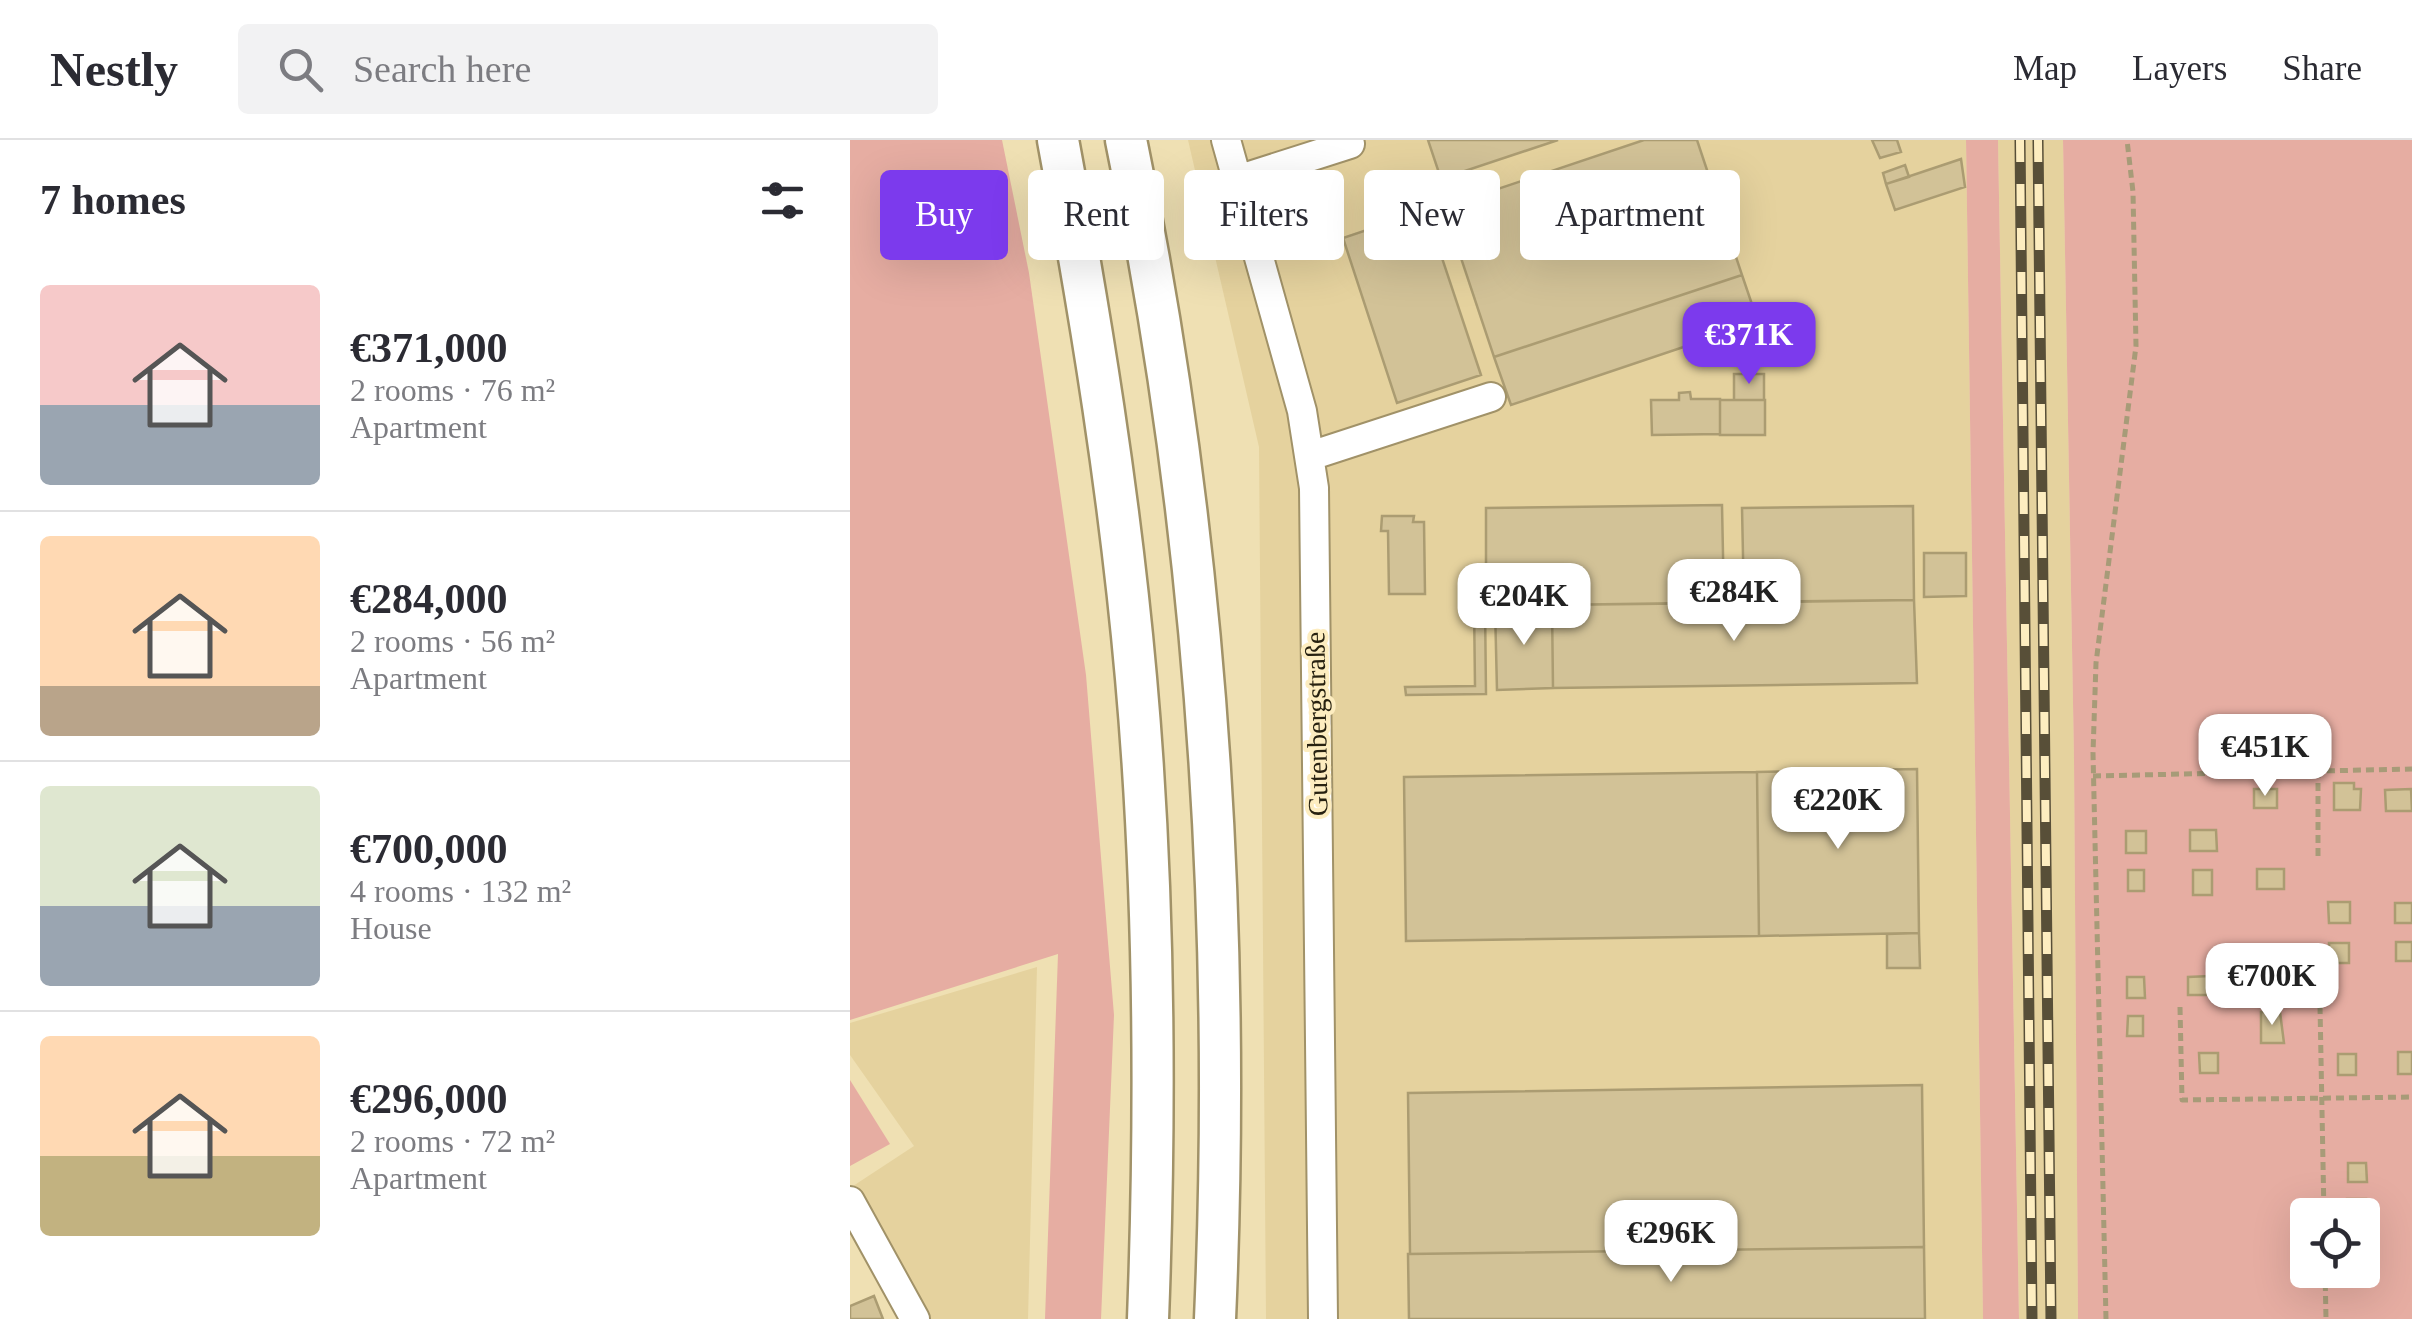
<!DOCTYPE html>
<meta charset="utf-8">
<style>
:root{--surface:#fff;--page:#f2f2f3;--text:#2b2b33;--muted:#7c7c81;--line:#e1e1e2;--accent:#7c3aed}
body{margin:0;font-family:Georgia,serif;background:var(--page);color:var(--text);height:100vh;display:flex;flex-direction:column;font-size:38px;white-space:nowrap}
*{box-sizing:border-box;margin:0}
p{font-size:32px;color:var(--muted)}
.icon{flex:none;width:55px;height:55px;fill:none;stroke:currentColor;stroke-width:2;stroke-linecap:round;stroke-linejoin:round}
.map{position:relative;flex:1;overflow:hidden}
.panel{display:flex;flex-direction:column;background:var(--surface);width:850px}
.panel>*{flex:none}
.banner{position:absolute;left:30px;top:30px;width:950px;height:90px;display:flex;gap:20px}
.fabs{position:absolute;left:1440px;top:1058px;display:grid;gap:20px}
.fabs a{display:grid;place-items:center;width:90px;height:90px;border-radius:10px;background:var(--surface);box-shadow:0 10px 40px #0002;font-size:50px}
.price{position:absolute;translate:-50% -85px;padding:0 22px;border-radius:20px;background:#fff;color:#222;font-size:32px;line-height:65px;filter:drop-shadow(0 2px 5px #0008)}
.price::after{content:'';position:absolute;left:50%;top:60px;width:30px;height:22px;margin-left:-15px;background:inherit;clip-path:polygon(0 0,100% 0,50% 100%)}
.price.selected{background:var(--accent);color:#fff}
ul{padding:0;list-style:none}
li{display:flex;align-items:center;gap:30px;height:250px;padding:0 40px}
li+li{border-top:2px solid var(--line)}
li span{display:grid;place-items:center;flex:none;width:280px;height:200px;border-radius:10px;color:#555}
li>.icon{margin-inline-start:auto}
span .icon{width:120px;height:120px;fill:#fffc;stroke-width:1}
li b{font-size:42px}
h2{display:flex;justify-content:space-between;align-items:center;height:120px;padding:0 40px;font-size:42px}
.tag{padding:0 35px;border-radius:10px;background:var(--surface);box-shadow:0 10px 40px #0002;font-size:35px;line-height:90px}
.tag.selected{background:var(--accent);color:#fff}
header{display:flex;align-items:center;gap:60px;box-sizing:border-box;height:140px;padding:0 50px;background:var(--surface);border-bottom:2px solid var(--line)}
header strong{font-size:48px}
nav{display:flex;gap:55px;margin-inline-start:auto;font-size:35px}
.search{width:700px;height:90px;background:var(--page);display:flex;align-items:center;gap:25px;box-sizing:border-box;padding:0 35px;border-radius:10px;color:var(--muted);font-size:38px}
main{display:flex;flex:1;min-height:0}
.map>svg:first-child{display:block}
.built{fill:#e5d29e}
.green{fill:#e6ada2;fill-rule:evenodd}
.building{fill:#d2c297;stroke:#ab9c72;stroke-width:2.5}
.lines{fill:none;stroke-linecap:round;stroke-linejoin:round}
.minor-casing{stroke:#a19268;stroke-width:32}
.highway-casing{stroke:#a19268;stroke-width:45}
.path{stroke:#a79b78;stroke-width:5;stroke-dasharray:8 5;stroke-linecap:butt}
.minor{stroke:#fff;stroke-width:28}
.highway{stroke:#fff;stroke-width:40}
.rail-casing{stroke:#584f38;stroke-width:11}
.rail{stroke:#fdedc0;stroke-width:8;stroke-dasharray:22;stroke-linecap:butt}
.labels{text-anchor:middle;stroke-width:8;stroke-linejoin:round;paint-order:stroke}
.street-label{font-size:28px;fill:#272110;stroke:#fdedc0}
</style>
<header>
<strong>Nestly</strong>
<div class="search"><svg class="icon" aria-label="search" viewBox="0 0 24 24"><circle cx="10" cy="10" r="6"/><path d="M15 15l6 6"/></svg>Search here</div>
<nav><a>Map</a><a>Layers</a><a>Share</a></nav>
</header>
<main>
<section class="panel">
<h2>7 homes<svg class="icon" aria-label="filters" viewBox="0 0 24 24"><path d="M4 7h16M4 17h16"/><circle cx="9" cy="7" r="2"/><circle cx="15" cy="17" r="2"/></svg></h2>
<ul>
<li><span style="background:linear-gradient(#f6c9c9 60%,#9aa5b1 0)"><svg class="icon" aria-label="home" viewBox="0 0 24 24"><path d="M3 11l9-7 9 7M6 9v11h12V9"/></svg></span><div><b>€371,000</b><p>2 rooms · 76 m²</p><p>Apartment</p></div></li>
<li><span style="background:linear-gradient(#ffd9b3 75%,#b9a48a 0)"><svg class="icon" aria-label="home" viewBox="0 0 24 24"><path d="M3 11l9-7 9 7M6 9v11h12V9"/></svg></span><div><b>€284,000</b><p>2 rooms · 56 m²</p><p>Apartment</p></div></li>
<li><span style="background:linear-gradient(#dfe7d0 60%,#9aa5b1 0)"><svg class="icon" aria-label="home" viewBox="0 0 24 24"><path d="M3 11l9-7 9 7M6 9v11h12V9"/></svg></span><div><b>€700,000</b><p>4 rooms · 132 m²</p><p>House</p></div></li>
<li><span style="background:linear-gradient(#ffd9b3 60%,#c2b280 0)"><svg class="icon" aria-label="home" viewBox="0 0 24 24"><path d="M3 11l9-7 9 7M6 9v11h12V9"/></svg></span><div><b>€296,000</b><p>2 rooms · 72 m²</p><p>Apartment</p></div></li>
</ul>
</section>
<div class="map">
<svg width="1562" height="1179" viewBox="0 0 1562 1179">
<rect width="100%" height="100%" fill="#efe0b3"/>
<!-- built -->
<path class="built" d="M338 0H1116L1133 1179H416L409 307Z
M1148 0H1213L1224 619 1228 1179H1169Z
M187 827 178 1179H51L0 1048 64 1006 0 915V883Z"/>
<!-- green -->
<path class="green" d="M0 0H152L179 133 236 535 264 875 251 1179H195L208 814 0 880Z
M1116 0H1148L1169 1179H1133Z
M1213 0H1562V1179H1228L1224 619ZM1458 1075H1512V1130H1458Z
M0 940 40 1004 0 1026Z"/>
<!-- building -->
<path class="building" d="M578 0H708L591 39Z
M794 0H847L892 135 644 217 594 67Z
M1022 0H1047L1051 12 1030 18Z
M1111 19 1115 47 1045 70 1036 44Z
M1055 25 1059 37 1036 44 1033 33Z
M576 70 631 235 547 263 493 98Z
M892 135 908 182 661 265 644 217Z
M884 234H914V260H884Z
M840 252 841 259H870V294L802 295 801 260H829V253Z
M870 260H915V295H870Z
M872 365 874 463 702 465V445L636 446V368Z
M1063 366 1064 460 894 462 892 368Z
M532 376H564L563 382H574L575 454H539L538 391H531Z
M1074 413H1116V456L1074 457Z
M1064 460 1067 543 703 548 702 465Z
M624 464H635L636 554 556 555 555 547 625 546Z
M645 467H702L703 548 647 550Z
M1067 629 1069 793 909 796 907 632Z
M907 632 909 796 556 801 554 637Z
M1484 643H1504V649H1511L1510 670H1484Z
M1404 649H1427V668H1404Z
M1561 649 1562 671H1536L1535 650Z
M1340 690H1366L1367 711H1340Z
M1276 691H1296V713H1276Z
M1407 729H1434V749H1407Z
M1278 730H1294V751H1278Z
M1343 730H1362V755H1343Z
M1478 762H1500V783H1479Z
M1545 763H1562V783H1545Z
M1069 793 1070 828H1037V794Z
M1546 802H1562V821H1546Z
M1479 803H1499V823H1480Z
M1427 832 1428 853 1410 854V833Z
M1360 836 1361 855H1338V837Z
M1277 837H1294L1295 858H1277Z
M1411 872H1430L1434 903H1411Z
M1278 876H1293V896H1277Z
M1548 912H1562V934H1548Z
M1349 913H1368V933H1350Z
M1488 914H1506V935H1488Z
M1072 945 1074 1107 560 1114 558 953Z
M1498 1023H1516L1517 1042H1498Z
M1497 1059H1516V1082H1512V1075H1497Z
M1074 1107 1075 1179H559L558 1114Z
M24 1156 33 1179H0V1166Z"/>
<g class="lines">
<defs>
<path id="minor" d="M376 0 452 271 464 348 473 1179
M387 40 500 4
M460 316 641 257
M0 1061 65 1179"/>
<path id="highway" d="M208 0C241 178 270 357 286 538 305 751 306 965 298 1179
M276 0C356 386 382 785 365 1179"/>
</defs>
<!-- minor casing -->
<use href="#minor" class="minor-casing"/>
<!-- highway casing -->
<use href="#highway" class="highway-casing"/>
<!-- path -->
<path class="path" d="M1468 630V719
M1243 636 1562 629
M1470 866 1474 1075
M1330 867 1332 960 1562 957
M1475 1130 1476 1179
M1256 1179 1243 613 1246 523 1286 206 1283 52 1277 0"/>
<!-- minor -->
<use href="#minor" class="minor"/>
<!-- highway -->
<use href="#highway" class="highway"/>
<defs>
<path id="rail" d="M1170 0 1182 1179
M1188 0 1201 1179"/>
</defs>
<!-- rail casing -->
<use href="#rail" class="rail-casing"/>
<!-- rail -->
<use href="#rail" class="rail"/>
</g>
<g class="labels">
<!-- street labels -->
<g class="street-label">
<text transform="translate(466 584) rotate(-91)" y="10">Gutenbergstraße</text>
</g>
</g>
</svg>
<div class="fabs">
<a><svg class="icon" aria-label="locate" viewBox="0 0 24 24"><circle cx="12" cy="12" r="6"/><path d="M12 2v4M12 18v4M2 12h4M18 12h4"/></svg></a>
</div>
<b class="price selected" style="left:899px;top:247px">€371K</b>
<b class="price" style="left:884px;top:504px">€284K</b>
<b class="price" style="left:674px;top:508px">€204K</b>
<b class="price" style="left:1415px;top:659px">€451K</b>
<b class="price" style="left:988px;top:712px">€220K</b>
<b class="price" style="left:1422px;top:888px">€700K</b>
<b class="price" style="left:821px;top:1145px">€296K</b>
<div class="banner">
<a class="tag selected">Buy</a>
<a class="tag">Rent</a>
<a class="tag">Filters</a>
<a class="tag">New</a>
<a class="tag">Apartment</a>
</div>
</div>
</main>
